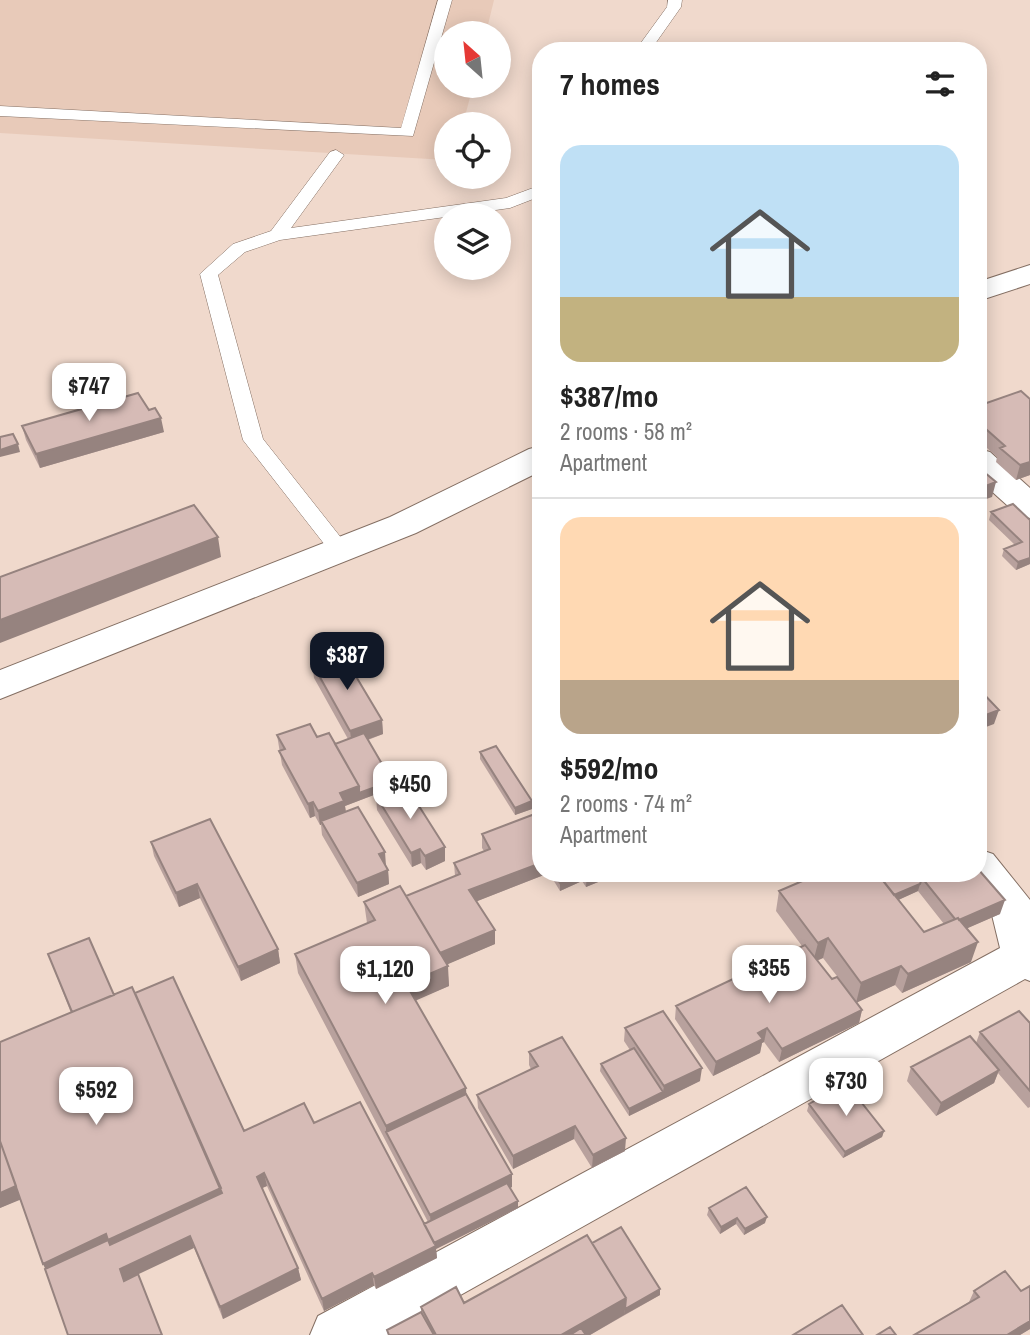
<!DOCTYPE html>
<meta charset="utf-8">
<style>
:root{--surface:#fff;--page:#f6f6f6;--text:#222;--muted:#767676;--line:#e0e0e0;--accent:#111827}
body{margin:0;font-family:"Archivo Narrow",sans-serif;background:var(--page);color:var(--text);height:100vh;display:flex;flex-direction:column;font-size:26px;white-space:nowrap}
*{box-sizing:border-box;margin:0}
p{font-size:23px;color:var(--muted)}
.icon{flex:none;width:38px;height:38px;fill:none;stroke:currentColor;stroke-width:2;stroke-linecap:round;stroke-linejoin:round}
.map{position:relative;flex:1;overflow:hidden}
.sheet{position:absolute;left:532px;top:42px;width:455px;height:840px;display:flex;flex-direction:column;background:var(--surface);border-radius:28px;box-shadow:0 4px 18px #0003}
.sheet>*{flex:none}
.needle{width:46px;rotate:333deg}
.buttons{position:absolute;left:434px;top:21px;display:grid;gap:14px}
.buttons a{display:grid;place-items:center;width:77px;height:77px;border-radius:50%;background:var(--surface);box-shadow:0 4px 18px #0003;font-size:35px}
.price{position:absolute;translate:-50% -60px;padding:0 16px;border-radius:14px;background:#fff;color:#222;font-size:23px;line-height:46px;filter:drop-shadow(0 2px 4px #0008)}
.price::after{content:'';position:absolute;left:50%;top:42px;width:21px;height:16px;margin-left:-10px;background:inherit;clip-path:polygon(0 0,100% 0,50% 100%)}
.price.on{background:var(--accent);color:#fff}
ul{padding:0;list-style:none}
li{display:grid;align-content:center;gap:14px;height:371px;padding:0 28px}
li+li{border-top:2px solid var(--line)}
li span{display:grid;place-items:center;height:217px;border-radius:21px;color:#555}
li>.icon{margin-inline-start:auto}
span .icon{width:126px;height:126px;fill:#fffc;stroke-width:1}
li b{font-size:30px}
h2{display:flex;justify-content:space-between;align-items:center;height:84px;padding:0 28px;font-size:30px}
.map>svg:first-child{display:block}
.built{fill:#e8cab9}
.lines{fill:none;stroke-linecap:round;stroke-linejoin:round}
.lane-casing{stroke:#846f63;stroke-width:1}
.street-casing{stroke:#846f63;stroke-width:2}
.lane{fill:#fff;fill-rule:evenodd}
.street{fill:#fff;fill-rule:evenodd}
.wall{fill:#b8a19d;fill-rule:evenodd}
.shaded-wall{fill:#96837f}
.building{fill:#d6bbb6;stroke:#96837f;stroke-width:2}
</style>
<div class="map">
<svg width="1030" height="1335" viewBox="0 0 1030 1335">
<rect width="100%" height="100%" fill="#f0d9cc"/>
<!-- built -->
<path class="built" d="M0 0H494L486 33H446V86H473L463 124H446V160L0 133Z"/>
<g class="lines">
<defs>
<path id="lane" d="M438 0H452L413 136 0 116V106L401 128Z
M668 0H682L681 7 650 51H635L667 7Z
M336 150 344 155 291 228 506 198 541 185V196L510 208 280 240 245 252 218 275 263 439 346 544 350 549 346 554H332L243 440 200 274 233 244 271 231 330 152Z"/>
<path id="street" d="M1030 265V284L978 301V282Z
M541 446V471L416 533 0 699V670L390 517 529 449Z
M978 449 990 452 1030 488V518L1018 515 978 479Z
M978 849 993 854 1030 900V981L1025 979 389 1335H310L318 1316 1000 948 992 915 960 873H978Z"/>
</defs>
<!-- lane casing -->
<use href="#lane" class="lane-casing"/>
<!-- street casing -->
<use href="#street" class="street-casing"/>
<!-- lane -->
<use href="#lane" class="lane"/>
<!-- street -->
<use href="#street" class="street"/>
</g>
<!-- wall -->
<path class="wall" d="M978 390 985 404 1030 475 1016 480 996 462 997 457 978 440Z
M149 410 164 432 40 468 26 440 22 426Z
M1013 504 1030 564 1016 570 1002 556 1004 549 1015 545 989 520 991 512Z
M312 663 382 720 383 734 368 740 392 788 345 806 346 811 388 870 389 884 358 897 322 835 321 825H320L315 816 310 818 282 765 277 735 317 737 335 744 348 739 314 678Z
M480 752 532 809 515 815 480 759Z
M541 791V873H620L586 887 582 881 560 891 549 873 477 901 495 944 447 964 449 986 415 1000 466 1094 512 1187 510 1188 518 1208 436 1249 437 1258 376 1289 374 1285 324 1311 267 1186 262 1188 298 1268 301 1280 223 1319 194 1248 20 1199 0 1208V1042L71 1013 48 954 114 995 135 993 244 1131 314 1123 424 1224 428 1222 298 973 295 954 367 923 364 902 406 896 455 876 454 863 484 851 482 848V834L538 813 535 808V793Z
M376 796 445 847V861L426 870 421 863 412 867 377 810Z
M151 842 278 949 280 963 241 981 200 898 179 907 154 856Z
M978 873 1000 914 967 928 971 962 902 993 895 985 857 1002 862 1010 859 1023 779 1062 764 1042 762 1043 760 1053 713 1076 675 1019 676 1006 802 946 776 911 779 891ZM918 891 944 924 924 932 898 900ZM823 958 843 984 832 979 817 961Z
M1030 1023V1107L1028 1108 998 1073 994 1083 936 1116 907 1081 911 1067 976 1043 980 1032Z
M625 1028 700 1081 629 1116 600 1071 601 1064 630 1050 624 1041Z
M529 1052 625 1151 592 1168 574 1139 513 1169 478 1108 477 1095 531 1069 529 1065Z
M809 1104 884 1131 882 1137 843 1158 807 1111Z
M709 1208 765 1223 744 1235 736 1224 720 1234 707 1215Z
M592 1243 660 1289V1295L590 1335H388L387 1330 421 1312V1307L464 1303Z
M1030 1286V1329L1020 1335H914L969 1302 974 1291H1021Z"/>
<!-- shaded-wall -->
<path class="shaded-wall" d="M161 418 164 432 40 468 36 454Z
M18 444 20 452 0 457V450Z
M1030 462V475L1016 480 1020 465Z
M996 482 992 497 978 502V489Z
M218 537 221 557 0 643V620Z
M1030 558V564L1016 570 1018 562Z
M999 710 994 724 978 730V718Z
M382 720 383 734 352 745 350 731Z
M392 781V788L345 806 346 815 321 821V825H320L318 811 340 793 359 786Z
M532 801V809L515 815V808Z
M313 802 315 816 310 818 308 804Z
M445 847V861L426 870 425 856Z
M420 849 421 863 412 867 411 853Z
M385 852 386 866 379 854Z
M541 863V873H549L470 904 469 890Z
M388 870 389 884 358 897 357 883Z
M587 873H620L586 887Z
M582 874V881L560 891V883Z
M197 884 200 898 179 907 176 893Z
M920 884 918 891 883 907 884 899Z
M1005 900 1000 914 952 935 957 921Z
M495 930V944L439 968 438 954Z
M828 938 823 958 813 962 818 943Z
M978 942 971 962 902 993 908 974Z
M278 949 280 963 241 981 238 967Z
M448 966 449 986 408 1004 406 984Z
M901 966 895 985 856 1003 861 983Z
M862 1010 859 1023 779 1062 782 1049Z
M767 1028 764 1042 762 1043 760 1053 713 1076 716 1062 758 1033Z
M702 1068 700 1081 629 1116V1109L663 1092 664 1086Z
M999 1070 994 1083 936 1116 941 1103Z
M466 1088 467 1107 386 1132V1126Z
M575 1126 574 1139 513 1169V1156Z
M884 1131 882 1137 843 1158 845 1152Z
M626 1138 625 1151 592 1168 593 1155Z
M264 1173 267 1186 260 1189 257 1177Z
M512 1174V1187L431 1227 430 1215Z
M16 1186 22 1199 0 1208V1193Z
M221 1188 225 1206 51 1281 43 1264 106 1234Z
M518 1201V1208L436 1249 437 1258 376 1289 374 1277 432 1244Z
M767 1217 765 1223 744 1235 745 1229Z
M737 1218 736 1224 720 1234 721 1227Z
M190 1236 194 1248 124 1281 120 1269Z
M298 1268 301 1280 223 1319 220 1307Z
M372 1273 374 1285 324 1311 322 1299Z
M660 1289V1295L624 1315 625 1309Z
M626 1298 624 1315 590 1335H561Z
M1030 1321V1329L1020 1335H1007Z"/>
<!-- building -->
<path class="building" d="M978 390 986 397 985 401 978 404Z
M1021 391 1030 399V462L1020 465 1000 448 1005 446 978 422V406Z
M138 393 149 410 155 408 161 418 36 454 22 426Z
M13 434 18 444 0 450V437Z
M978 467 996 482 978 489Z
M1013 504 1030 520V558L1018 562 1004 549 1022 542 991 512Z
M194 505 218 537 0 620V577Z
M342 653 382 720 350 731 312 663Z
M978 688 999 710 978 718Z
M310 724 317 737 329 733 359 786 340 793 344 801 318 811 313 802 308 804 279 751 285 749 277 735Z
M364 733 392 781 359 793V786L335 744Z
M496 746 532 801 515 808 480 752Z
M405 784 445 847 425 856 420 849 411 853 376 796Z
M541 791V802L535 793Z
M358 807 385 852 379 854 388 870 357 883 321 821Z
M540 812 541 863 469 890 495 930 440 953 406 896 460 874 454 863 490 849 482 834Z
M210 819 278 949 238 967 197 884 176 893 151 842Z
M978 869 1005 900 959 920 958 918 955 919 922 878 933 873H978Z
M554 873H582V874L560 883Z
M821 873H877L924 932 958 918 978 942 908 974 901 966 861 983 828 938 818 943 779 891Z
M877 873H933L922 878 920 884 894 895Z
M400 886 448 966 406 984 466 1088 386 1126 295 954 375 920 364 902Z
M89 938 114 995 72 1012 48 954Z
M805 945 832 979 837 977 862 1010 782 1049 767 1028 758 1033 763 1039 716 1062 676 1006Z
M173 977 244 1131 304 1103 314 1123 360 1102 436 1246 374 1277 372 1273 322 1299 264 1173 257 1177 298 1268 220 1307 190 1236 120 1269 124 1281 138 1274 162 1335H68L45 1269 108 1240 110 1245 222 1193 135 993Z
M132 987 221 1188 108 1240 106 1234 43 1264 0 1141V1042Z
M663 1011 702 1068 664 1086 625 1028Z
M1019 1011 1030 1023V1091L980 1032Z
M970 1036 999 1070 941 1103 911 1067Z
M562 1037 626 1138 593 1155 575 1126 513 1156 477 1095 538 1066 529 1052Z
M634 1048 663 1092 629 1109 601 1064Z
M846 1083 884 1131 845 1152 809 1104Z
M466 1094 512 1174 430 1215 386 1132Z
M0 1141 16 1186 0 1193Z
M507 1183 518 1201 434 1243 424 1224Z
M746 1187 767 1217 745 1229 737 1218 721 1227 709 1208Z
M621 1227 660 1289 625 1309 626 1298 592 1243Z
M587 1235 626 1298 561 1335H436L421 1307 456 1287 464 1303Z
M1005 1271 1021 1291 1030 1286V1321L1007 1335H914L979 1297 974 1291Z
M842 1305 863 1335H793Z
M421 1312 434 1335H389L387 1330Z
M890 1327 896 1335H877Z
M581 1328 586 1335H570Z"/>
</svg>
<div class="buttons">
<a><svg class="needle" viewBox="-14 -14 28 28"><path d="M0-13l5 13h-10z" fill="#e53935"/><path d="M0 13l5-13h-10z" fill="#767676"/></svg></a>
<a><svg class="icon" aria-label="locate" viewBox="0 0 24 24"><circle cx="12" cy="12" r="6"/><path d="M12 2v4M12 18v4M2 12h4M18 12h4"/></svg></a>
<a><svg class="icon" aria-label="layers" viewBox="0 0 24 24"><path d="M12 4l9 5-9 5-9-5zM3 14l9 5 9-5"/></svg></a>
</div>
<b class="price" style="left:89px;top:423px">$747</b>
<b class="price on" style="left:347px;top:692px">$387</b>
<b class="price" style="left:410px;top:821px">$450</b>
<b class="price" style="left:769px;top:1005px">$355</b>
<b class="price" style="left:385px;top:1006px">$1,120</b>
<b class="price" style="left:846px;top:1118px">$730</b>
<b class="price" style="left:96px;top:1127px">$592</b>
<section class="sheet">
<h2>7 homes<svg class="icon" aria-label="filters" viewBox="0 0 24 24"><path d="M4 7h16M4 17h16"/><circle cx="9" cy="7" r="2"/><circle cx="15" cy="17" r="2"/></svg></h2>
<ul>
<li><span style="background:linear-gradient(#bfe0f5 70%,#c2b280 0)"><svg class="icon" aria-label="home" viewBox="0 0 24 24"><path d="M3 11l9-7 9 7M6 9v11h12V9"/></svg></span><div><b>$387/mo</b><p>2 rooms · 58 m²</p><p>Apartment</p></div></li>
<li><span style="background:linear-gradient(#ffd9b3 75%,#b9a48a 0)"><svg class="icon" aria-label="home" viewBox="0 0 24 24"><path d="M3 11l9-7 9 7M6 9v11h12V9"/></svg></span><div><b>$592/mo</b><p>2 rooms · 74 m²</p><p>Apartment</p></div></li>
</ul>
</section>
</div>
